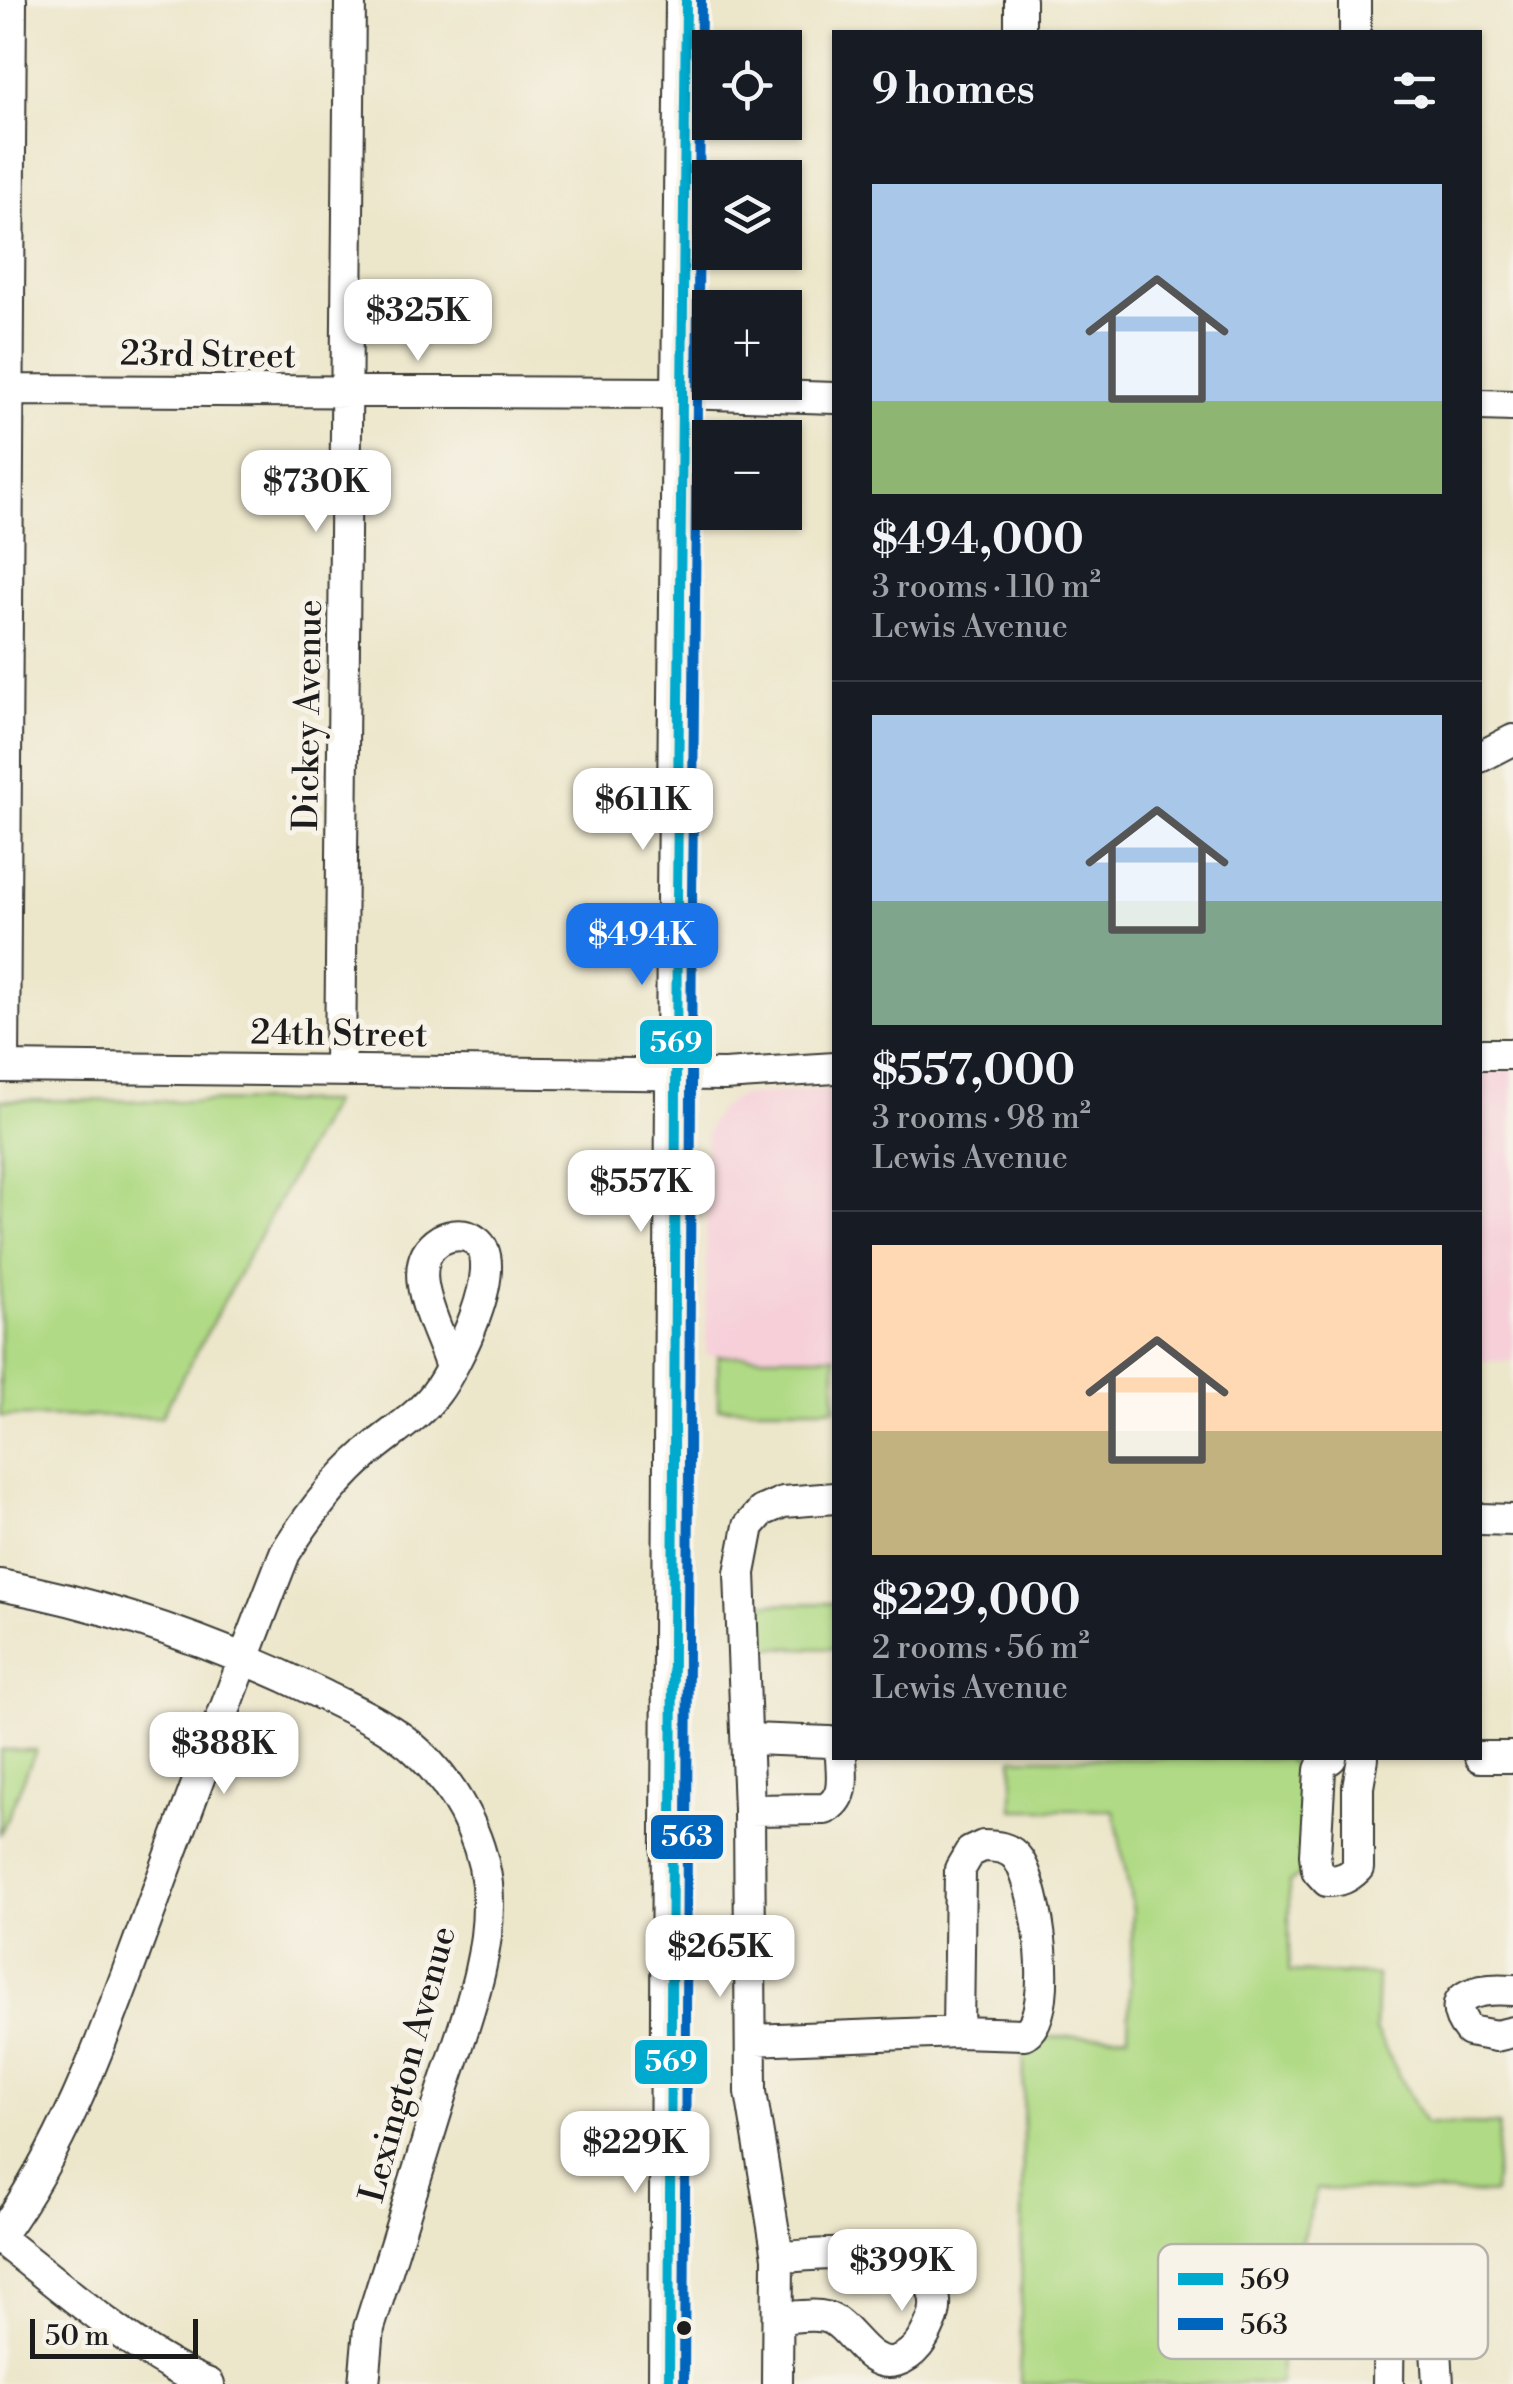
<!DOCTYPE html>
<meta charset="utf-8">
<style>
:root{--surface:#171b24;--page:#242831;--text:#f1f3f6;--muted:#9ea1a6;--line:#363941;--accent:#1a73e8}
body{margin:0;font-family:"Libre Bodoni",serif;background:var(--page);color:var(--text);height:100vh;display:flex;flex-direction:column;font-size:38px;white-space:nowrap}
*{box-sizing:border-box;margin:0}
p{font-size:32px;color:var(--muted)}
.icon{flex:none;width:55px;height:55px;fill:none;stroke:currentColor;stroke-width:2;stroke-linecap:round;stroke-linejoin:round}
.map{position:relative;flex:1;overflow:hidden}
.panel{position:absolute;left:832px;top:30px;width:650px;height:1730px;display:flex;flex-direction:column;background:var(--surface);border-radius:0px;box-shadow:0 2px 8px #0004}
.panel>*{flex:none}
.fabs{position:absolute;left:692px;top:30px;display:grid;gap:20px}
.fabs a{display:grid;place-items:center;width:110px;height:110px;border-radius:0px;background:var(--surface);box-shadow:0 2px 8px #0004;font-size:50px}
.scale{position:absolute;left:30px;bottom:25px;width:168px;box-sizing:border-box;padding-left:10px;border:5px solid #1c1c1c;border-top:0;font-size:28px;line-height:35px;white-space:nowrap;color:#1c1c1c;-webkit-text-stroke:8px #f7f3e8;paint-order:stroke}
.price{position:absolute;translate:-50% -85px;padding:0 22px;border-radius:20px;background:#fff;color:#222;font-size:32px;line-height:65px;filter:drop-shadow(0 2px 5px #0008)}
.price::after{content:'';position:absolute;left:50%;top:60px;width:30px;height:22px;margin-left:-15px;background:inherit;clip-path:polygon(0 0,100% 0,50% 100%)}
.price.current{background:var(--accent);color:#fff}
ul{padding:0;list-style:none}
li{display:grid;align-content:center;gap:20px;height:530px;padding:0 40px}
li+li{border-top:2px solid var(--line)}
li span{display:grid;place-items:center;height:310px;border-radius:0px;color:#555}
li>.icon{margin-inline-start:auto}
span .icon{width:180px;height:180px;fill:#fffc;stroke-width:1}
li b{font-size:42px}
h2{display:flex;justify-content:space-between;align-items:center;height:120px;padding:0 40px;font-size:42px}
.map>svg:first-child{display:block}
.built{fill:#f6cfd9}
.green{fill:#b0da85;stroke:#667b50;stroke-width:2.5}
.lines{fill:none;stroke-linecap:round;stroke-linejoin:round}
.minor-casing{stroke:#3b3a36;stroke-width:34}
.major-casing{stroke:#3b3a36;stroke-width:44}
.minor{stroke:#fff;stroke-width:30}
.major{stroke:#fff;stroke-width:40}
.bus-1-casing{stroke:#f7f3e8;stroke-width:18}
.bus-2-casing{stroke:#f7f3e8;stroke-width:18}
.bus-1{stroke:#00a9ce;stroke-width:10}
.bus-2{stroke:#0065bd;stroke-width:10}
.bus-dot{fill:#1c1c1c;stroke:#f7f3e8;stroke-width:4}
.labels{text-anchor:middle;stroke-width:10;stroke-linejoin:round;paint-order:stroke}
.street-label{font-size:35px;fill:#1c1c1c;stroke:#f7f3e8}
.key{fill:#f7f3e8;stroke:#b5b2ab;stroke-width:2.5}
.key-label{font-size:28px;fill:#1c1c1c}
.line-badge{stroke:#f7f3e8;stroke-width:4}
.badge-label{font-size:28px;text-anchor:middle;font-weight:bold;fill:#fff}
</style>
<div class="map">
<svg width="1513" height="2384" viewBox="0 0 1513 2384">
<rect width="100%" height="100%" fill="#f7f3e8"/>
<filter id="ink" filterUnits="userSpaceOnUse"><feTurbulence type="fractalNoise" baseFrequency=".01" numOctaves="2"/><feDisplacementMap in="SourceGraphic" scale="20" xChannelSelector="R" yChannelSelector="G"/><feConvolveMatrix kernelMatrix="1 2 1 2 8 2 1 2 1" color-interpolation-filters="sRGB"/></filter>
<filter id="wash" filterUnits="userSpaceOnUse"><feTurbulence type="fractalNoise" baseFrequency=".0048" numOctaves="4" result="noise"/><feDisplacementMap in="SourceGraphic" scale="40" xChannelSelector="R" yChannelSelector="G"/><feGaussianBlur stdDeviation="2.25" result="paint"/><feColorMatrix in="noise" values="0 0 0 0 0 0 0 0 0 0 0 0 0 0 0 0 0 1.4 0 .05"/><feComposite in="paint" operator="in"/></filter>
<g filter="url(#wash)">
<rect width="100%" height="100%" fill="#ece6ca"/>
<!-- built -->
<path class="built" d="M1480 1063H1513V1361H1480Z
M835 1088V1356L706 1355V1134L710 1123 718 1110 738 1096Z"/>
<!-- green -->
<path class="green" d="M0 1100 332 1102 161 1417 0 1416Z
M718 1356H835V1408H718Z
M835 1603V1649L752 1647 751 1604Z
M0 1750H36L0 1835Z
M1013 1758H1286L1309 1781 1304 1872 1289 1883V1972L1377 1975 1375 2030 1425 2123 1499 2125 1494 2194 1317 2189 1292 2273 1280 2332 1281 2384H1020L1024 2047 1040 2038 1128 2035 1133 1911 1114 1810H1013Z"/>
</g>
<g filter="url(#ink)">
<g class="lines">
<defs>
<path id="minor" d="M1020 32V0
M1355 32V0
M0 390 681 393 835 398
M1480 405 1513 406
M1480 757 1513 740
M1480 1054H1513
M0 1067 724 1075 835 1068
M4 1067 11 0
M340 1071 350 0
M1480 1519 1513 1520
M0 1585C112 1606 219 1644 321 1694 355 1711 391 1726 418 1752 454 1786 481 1834 487 1884 494 1953 464 2025 443 2090 419 2169 394 2249 369 2328L364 2384
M748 1739 830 1742 835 1746
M1480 1757H1513
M1331 1758 1323 1763 1320 1770 1315 1855 1317 1870 1327 1881C1340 1881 1348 1878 1358 1868V1787L1363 1758
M749 1810 825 1809C846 1799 842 1778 841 1758
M983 1846C995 1846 1010 1847 1018 1859 1038 1888 1057 2012 1025 2034L958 2032 960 1869 970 1852Z
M1513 1990C1486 1988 1437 1991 1469 2031L1496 2036 1513 2032
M751 2040 958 2032
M0 2235C71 2137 108 2023 150 1911 194 1791 238 1672 285 1553 308 1516 334 1482 367 1453 390 1433 417 1418 436 1393 455 1368 508 1264 476 1241 466 1233 451 1234 440 1240 399 1265 440 1330 450 1365
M0 2239C59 2284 141 2358 209 2384
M778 2257C823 2256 895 2241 926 2279 936 2291 938 2308 931 2322 924 2339 915 2355 896 2361 869 2369 852 2330 833 2320 820 2312 795 2317 779 2318
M777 2384 778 2257 751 2092 749 1810 740 1573 749 1526 762 1511 783 1502 835 1498
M1388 2384 1389 2299 1401 2281 1421 2278 1433 2295 1438 2384"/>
<path id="major" d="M669 2384 677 901 686 0"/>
</defs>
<!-- minor casing -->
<use href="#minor" class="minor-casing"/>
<!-- major casing -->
<use href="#major" class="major-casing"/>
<!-- minor -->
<use href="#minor" class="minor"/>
<!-- major -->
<use href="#major" class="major"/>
<defs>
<path id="bus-1" d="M669 2384 677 901 686 0"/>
<path id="bus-2" d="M684 2384 692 901 701 0"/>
</defs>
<!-- bus-1 casing -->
<use href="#bus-1" class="bus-1-casing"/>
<!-- bus-2 casing -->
<use href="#bus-2" class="bus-2-casing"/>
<!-- bus-1 -->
<use href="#bus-1" class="bus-1"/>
<!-- bus-2 -->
<use href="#bus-2" class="bus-2"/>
</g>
</g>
<!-- markers -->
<circle class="bus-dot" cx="684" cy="2328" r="9"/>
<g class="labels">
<!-- street labels -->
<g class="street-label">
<text transform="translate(208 354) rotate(1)" y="12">23rd Street</text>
<text transform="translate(307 715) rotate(-89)" y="12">Dickey Avenue</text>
<text transform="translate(339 1033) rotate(1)" y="12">24th Street</text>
<text transform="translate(407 2064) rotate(-75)" y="12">Lexington Avenue</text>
</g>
</g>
<!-- legend -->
<rect x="1158" y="2244" width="330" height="115" rx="15" class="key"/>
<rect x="1178" y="2273" width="45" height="12" fill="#00a9ce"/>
<rect x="1178" y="2318" width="45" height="12" fill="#0065bd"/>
<g class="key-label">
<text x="1240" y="2289">569</text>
<text x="1240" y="2334">563</text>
</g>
<g class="line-badge">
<rect x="638" y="1018" width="76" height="48" rx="10" fill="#00a9ce"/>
<rect x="649" y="1813" width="76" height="48" rx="10" fill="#0065bd"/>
<rect x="633" y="2038" width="76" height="48" rx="10" fill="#00a9ce"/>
</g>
<g class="badge-label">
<text x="676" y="1052">569</text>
<text x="687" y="1846">563</text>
<text x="671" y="2071">569</text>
</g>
</svg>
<div class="fabs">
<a><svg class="icon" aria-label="locate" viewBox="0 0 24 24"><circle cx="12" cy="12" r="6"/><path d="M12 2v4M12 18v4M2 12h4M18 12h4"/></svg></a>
<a><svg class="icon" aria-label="layers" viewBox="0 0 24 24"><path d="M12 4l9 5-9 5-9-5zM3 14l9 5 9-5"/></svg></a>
<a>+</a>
<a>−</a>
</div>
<div class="scale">50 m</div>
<b class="price" style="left:418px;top:364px">$325K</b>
<b class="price" style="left:316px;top:535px">$730K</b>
<b class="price" style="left:643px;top:853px">$611K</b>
<b class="price current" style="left:642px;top:988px">$494K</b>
<b class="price" style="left:641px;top:1235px">$557K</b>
<b class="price" style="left:224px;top:1797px">$388K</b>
<b class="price" style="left:720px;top:2000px">$265K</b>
<b class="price" style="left:635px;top:2196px">$229K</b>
<b class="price" style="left:902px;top:2314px">$399K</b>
<section class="panel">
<h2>9 homes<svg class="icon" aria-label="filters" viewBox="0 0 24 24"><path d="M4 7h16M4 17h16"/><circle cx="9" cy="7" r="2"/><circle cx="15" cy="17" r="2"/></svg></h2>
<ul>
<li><span style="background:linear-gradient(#a9c7e8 70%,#8fb573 0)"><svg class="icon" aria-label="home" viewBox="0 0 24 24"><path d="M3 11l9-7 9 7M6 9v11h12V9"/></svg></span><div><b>$494,000</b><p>3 rooms · 110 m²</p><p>Lewis Avenue</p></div></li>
<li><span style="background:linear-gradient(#a9c7e8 60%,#7fa58c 0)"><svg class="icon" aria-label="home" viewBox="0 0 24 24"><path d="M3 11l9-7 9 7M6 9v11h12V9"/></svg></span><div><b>$557,000</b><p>3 rooms · 98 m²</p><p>Lewis Avenue</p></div></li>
<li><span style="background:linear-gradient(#ffd9b3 60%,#c2b280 0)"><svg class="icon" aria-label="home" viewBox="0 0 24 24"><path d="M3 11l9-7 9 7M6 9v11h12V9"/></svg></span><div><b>$229,000</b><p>2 rooms · 56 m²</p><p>Lewis Avenue</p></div></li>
</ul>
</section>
</div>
